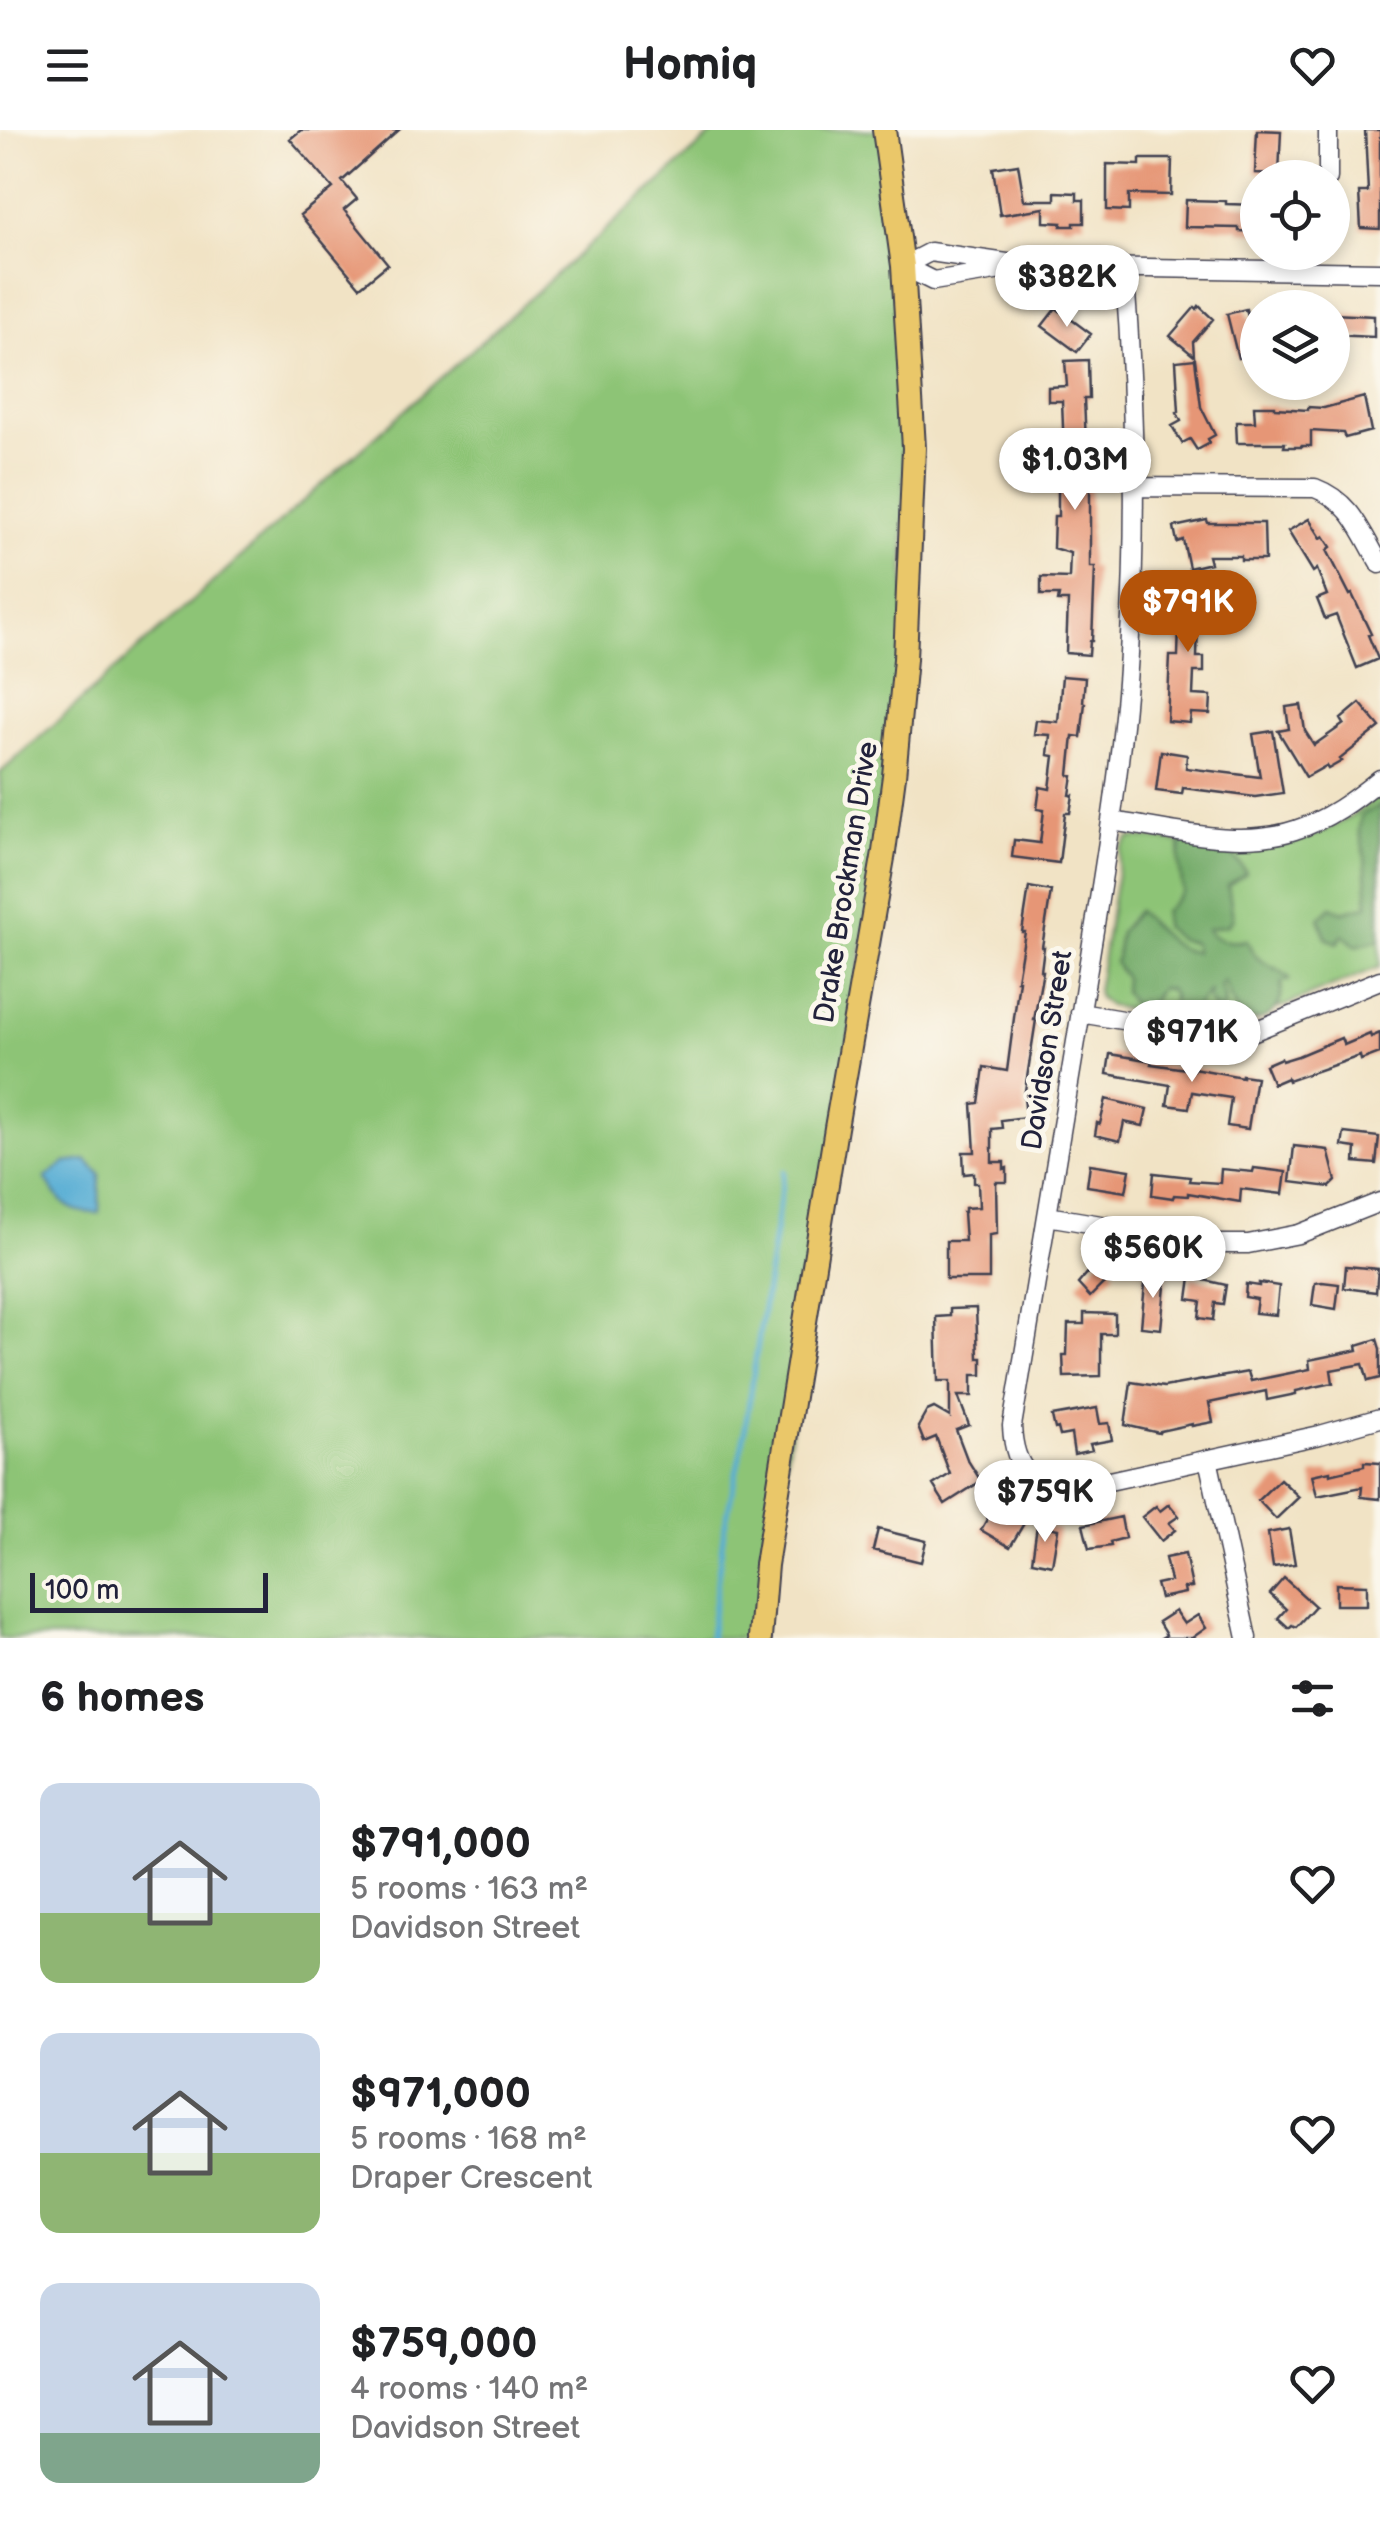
<!DOCTYPE html>
<meta charset="utf-8">
<style>
:root{--surface:#fff;--page:#f2f2f2;--text:#202124;--muted:#757577;--accent:#b45309}
body{margin:0;font-family:"Balsamiq Sans",sans-serif;background:var(--page);color:var(--text);height:100vh;display:flex;flex-direction:column;font-size:38px;white-space:nowrap}
*{box-sizing:border-box;margin:0}
p{font-size:32px;color:var(--muted)}
.icon{flex:none;width:55px;height:55px;fill:none;stroke:currentColor;stroke-width:2;stroke-linecap:round;stroke-linejoin:round}
.map{position:relative;height:1508px;overflow:hidden}
.side{display:flex;flex-direction:column;background:var(--surface);flex:1}
.side>*{flex:none}
.tools{position:absolute;left:1240px;top:30px;display:grid;gap:20px}
.tools a{display:grid;place-items:center;width:110px;height:110px;border-radius:50%;background:var(--surface);box-shadow:0 5px 15px #0003;font-size:50px}
.scale{position:absolute;left:30px;bottom:25px;width:238px;box-sizing:border-box;padding-left:10px;border:5px solid #22223b;border-top:0;font-size:28px;line-height:35px;white-space:nowrap;color:#22223b;-webkit-text-stroke:8px #fbf7ec;paint-order:stroke}
.price{position:absolute;translate:-50% -85px;padding:0 22px;border-radius:35px;background:#fff;color:#222;font-size:32px;line-height:65px;filter:drop-shadow(0 2px 5px #0008)}
.price::after{content:'';position:absolute;left:50%;top:60px;width:30px;height:22px;margin-left:-15px;background:inherit;clip-path:polygon(0 0,100% 0,50% 100%)}
.price.current{background:var(--accent);color:#fff}
ul{padding:0;list-style:none}
li{display:flex;align-items:center;gap:30px;height:250px;padding:0 40px}
li span{display:grid;place-items:center;flex:none;width:280px;height:200px;border-radius:20px;color:#555}
li>.icon{margin-inline-start:auto}
span .icon{width:120px;height:120px;fill:#fffc;stroke-width:1}
li b{font-size:42px}
h2{display:flex;justify-content:space-between;align-items:center;height:120px;padding:0 40px;font-size:42px}
header{display:flex;justify-content:space-between;align-items:center;height:130px;padding:0 40px;background:var(--surface);font-size:45px;font-weight:800}
.map>svg:first-child{display:block}
.green{fill:#8dc476;stroke:#587358;stroke-width:2.5}
.forest{fill:#72aa67;stroke:#4a6651;stroke-width:2.5}
.water{fill:#57add4;stroke:#3c6888;stroke-width:2.5}
.lines{fill:none;stroke-linecap:round;stroke-linejoin:round}
.stream{stroke:#57add4;stroke-width:5}
.building{fill:#e69676}
.minor-casing{stroke:#413f50;stroke-width:21}
.major-casing{stroke:#413f50;stroke-width:26}
.minor{stroke:#fff;stroke-width:18}
.major{stroke:#eac769;stroke-width:22}
.labels{text-anchor:middle;stroke-width:10;stroke-linejoin:round;paint-order:stroke}
.street-label{font-size:28px;fill:#22223b;stroke:#fbf7ec}
</style>
<header><svg class="icon" aria-label="menu" viewBox="0 0 24 24"><path d="M4 6h16M4 12h16M4 18h16"/></svg>Homiq<svg class="icon" aria-label="heart" viewBox="0 0 24 24"><path d="M12 20l-8-8c-3-5 5-10 8-4 3-6 11-1 8 4z"/></svg></header>
<div class="map">
<svg width="1380" height="1508" viewBox="0 0 1380 1508">
<rect width="100%" height="100%" fill="#fbf7ec"/>
<filter id="ink" filterUnits="userSpaceOnUse"><feTurbulence type="fractalNoise" baseFrequency=".01" numOctaves="2"/><feDisplacementMap in="SourceGraphic" scale="20" xChannelSelector="R" yChannelSelector="G"/><feConvolveMatrix kernelMatrix="1 2 1 2 8 2 1 2 1" color-interpolation-filters="sRGB"/></filter>
<filter id="wash" filterUnits="userSpaceOnUse"><feTurbulence type="fractalNoise" baseFrequency=".0048" numOctaves="4" result="noise"/><feDisplacementMap in="SourceGraphic" scale="40" xChannelSelector="R" yChannelSelector="G"/><feGaussianBlur stdDeviation="2.25" result="paint"/><feColorMatrix in="noise" values="0 0 0 0 0 0 0 0 0 0 0 0 0 0 0 0 0 1.4 0 .05"/><feComposite in="paint" operator="in"/></filter>
<g filter="url(#wash)">
<rect width="100%" height="100%" fill="#f1e3c5"/>
<!-- green -->
<path class="green" d="M717 0H884L903 136 905 529 760 1508H0V643Z
M1380 665V837L1257 887C1209 900 1157 883 1109 876L1099 868 1097 861 1121 719 1129 708C1153 706 1181 714 1206 717 1276 727 1326 708 1380 665Z"/>
<!-- forest -->
<path class="forest" d="M1380 676V810L1356 816 1343 805 1337 813 1326 808 1319 788 1331 777 1343 782 1368 775 1365 727 1359 699 1361 685Z
M1181 712C1207 713 1234 718 1246 743L1228 755 1233 788 1228 795 1207 799C1213 812 1234 813 1247 810 1249 815 1251 820 1255 825 1264 836 1281 837 1290 849L1282 852C1281 861 1282 869 1278 876 1269 890 1248 897 1237 881 1232 873 1228 861 1224 851L1220 856C1225 868 1228 874 1219 885L1208 870 1210 860 1192 882 1179 883 1171 877 1174 869 1170 860 1160 858C1153 867 1153 876 1144 883L1138 882 1124 862 1125 848 1115 834 1120 802 1137 781C1156 796 1169 820 1195 822L1194 813 1178 809 1164 797V782L1183 762 1179 732Z"/>
<!-- water -->
<path class="water" d="M86 1030 100 1044 99 1083C68 1084 61 1073 45 1048L65 1033Z"/>
<g class="lines">
<!-- stream -->
<path class="stream" d="M710 1508 724 1399 743 1312 784 1041"/>
</g>
<g id="blocks">
<!-- building -->
<path class="building" d="M301 0H399L342 51 357 69 344 80 388 134 360 157 300 85 333 58 290 9Z
M1257 0 1281 1 1279 44 1255 43Z
M1365 0H1380V99L1361 98 1359 62H1368Z
M1140 29H1172L1171 65 1129 64V81L1107 80V34L1140 35Z
M1018 34 1024 70H1055V62L1077 63V70H1084V93H1074V96H1061L1062 93 1044 92V78L1000 85 993 38Z
M1186 70 1226 71V74L1258 75V102L1239 101V98L1185 97Z
M1199 176 1213 189 1193 212 1194 226 1170 206 1195 177 1197 179Z
M1056 178 1091 204 1077 222 1042 196Z
M1246 179 1248 187H1250L1258 223 1238 228 1227 184Z
M1332 184 1374 186V207L1332 205Z
M1195 229 1201 277 1215 305 1208 309 1210 313 1197 320 1190 309 1182 313 1172 296 1181 291 1177 283 1179 282 1176 231Z
M1088 230 1089 269H1084L1087 335H1090V437H1095L1092 511H1090L1089 525 1066 523 1068 471H1058L1059 465H1041V447L1069 448 1070 423 1053 418 1054 386H1058V353H1067V323H1064L1062 271H1048V257L1067 256 1065 231Z
M1364 267 1371 301 1345 308 1343 303 1311 301V316H1302V317H1284L1285 313H1237L1236 292H1255L1254 276H1275V278L1308 280V277L1324 278Z
M1309 389 1321 408 1324 406 1331 417 1327 420 1350 465 1352 464 1371 504 1368 505 1378 529 1357 538 1336 485 1325 489 1317 469 1327 465 1317 439 1313 442 1288 401Z
M1207 390 1208 393H1264L1265 430H1241V426H1208L1210 433 1189 438 1183 410 1177 412 1174 397Z
M1173 455 1195 456 1194 469H1214L1212 496H1198L1197 527H1204V542H1194L1193 565 1211 566 1210 584 1191 583 1190 593 1167 591 1170 526H1178L1179 495H1171Z
M1062 546 1085 548 1083 572 1085 573 1081 607 1073 606 1069 645 1073 646 1070 665H1073L1070 683H1065L1059 733 1012 727 1014 710 1040 713 1044 680 1037 679 1040 657 1050 659 1054 626 1048 625 1050 605 1034 604 1036 590 1058 592Z
M1360 573 1380 597 1340 629 1342 631 1328 639 1326 636 1306 647 1278 601 1289 599 1286 577 1301 575 1305 601 1314 615 1344 594 1341 589Z
M1273 601 1283 663 1255 667 1183 658 1182 664 1156 661 1161 621 1187 625 1186 638 1260 647 1253 604Z
M1029 757 1051 761 1042 817H1044L1041 841H1043L1034 890H1036L1024 967 1026 987 1001 990 1002 998 992 999V1032H1004V1039L1007 1038V1052H996L997 1104 989 1105V1149H946V1111H965L963 1082H965V1078L979 1077 978 1053H974V1043L964 1044 963 1022H975L972 974 979 973 984 937 1007 941 1019 850H1017L1025 802H1022Z
M1380 903V923L1361 930 1360 926 1288 951 1287 948 1273 954 1265 935 1281 928 1282 931 1298 926 1341 908 1344 915 1370 904 1371 907Z
M1110 924 1152 931 1151 934 1193 940V938L1242 947V945L1256 947 1248 999 1227 996 1231 968 1192 962 1189 978 1167 975 1170 955 1107 944Z
M1106 969 1147 979 1143 996 1124 992 1120 1011 1095 1005 1097 993 1100 994Z
M1344 1003 1379 1007 1376 1034 1355 1032 1356 1018 1342 1016Z
M1294 1016 1328 1020 1336 1051 1330 1057 1290 1052Z
M1090 1034 1130 1040 1126 1062 1087 1056Z
M1254 1038 1286 1042 1283 1064 1241 1059 1240 1072 1188 1063V1066L1174 1065 1173 1068 1152 1065 1154 1043 1190 1047 1189 1051 1220 1053 1221 1039 1253 1042Z
M1101 1127 1115 1142 1090 1167 1078 1154Z
M1346 1136 1378 1139 1376 1162 1344 1158Z
M1146 1143 1166 1145 1161 1199 1141 1197Z
M1191 1147 1226 1155 1223 1174 1215 1173 1213 1190 1199 1188 1201 1171 1188 1169Z
M1322 1152 1339 1154 1336 1179 1312 1175 1315 1153Z
M1259 1153 1279 1156 1276 1185 1255 1183 1257 1169 1245 1167 1246 1154 1259 1156Z
M976 1178 978 1228H982V1245H972V1266H958L969 1295 956 1300 967 1329 981 1351 945 1374 933 1355 950 1344 936 1307 924 1312 918 1297 927 1281 934 1278 950 1287V1251H938L936 1187 950 1186V1179Z
M1084 1183 1115 1184V1204H1101V1246L1064 1247 1063 1225H1067L1068 1194H1084Z
M1377 1209 1380 1219V1248L1368 1251 1363 1234 1331 1240 1333 1253 1296 1261V1264L1267 1270 1266 1261 1209 1273 1213 1292 1192 1296V1294L1160 1301 1159 1303 1125 1295 1131 1252 1164 1257 1248 1242 1251 1251 1310 1239 1309 1230 1358 1220 1357 1215Z
M1097 1278 1100 1294 1109 1293 1112 1310 1090 1314 1092 1320 1074 1324 1071 1304 1060 1306 1058 1298 1055 1299 1052 1286Z
M1364 1332 1380 1333V1369L1361 1367 1362 1357 1317 1366 1312 1345 1330 1341V1344L1364 1336Z
M1280 1349 1299 1367 1276 1389 1258 1370Z
M996 1373 1026 1390 1010 1417 981 1400Z
M1169 1374 1179 1386 1169 1393 1175 1400 1161 1411 1142 1387 1156 1376 1160 1381Z
M1121 1387 1125 1408 1110 1412 1111 1416 1089 1419 1083 1395Z
M1037 1395 1058 1399 1052 1435 1032 1431Z
M878 1399 926 1411 921 1432 873 1420Z
M1289 1399 1295 1434 1273 1437 1268 1403Z
M1185 1424 1192 1457 1184 1458 1185 1463 1160 1468 1156 1454 1170 1451 1165 1428Z
M1284 1448 1315 1476 1296 1497 1292 1495 1289 1498 1278 1488 1286 1479 1270 1464Z
M1336 1454 1367 1455V1475H1336Z
M1175 1481 1184 1494 1198 1485 1206 1498 1192 1508H1161L1166 1505 1158 1492Z"/>
</g>
</g>
<g filter="url(#ink)">
<use href="#blocks" fill-opacity="0" stroke="#413f50" stroke-width="2.5"/>
<g class="lines">
<defs>
<path id="minor" d="M1328 48V0
M903 136 930 122 1028 136 1380 142
M903 136 933 151 1008 139
M1124 137C1135 266 1137 395 1129 524 1122 640 1101 755 1083 869 1059 1012 1036 1154 1012 1296 1014 1340 1032 1358 1077 1358L1320 1305 1380 1288
M1135 357 1315 358C1352 372 1361 402 1380 434
M1111 691C1168 699 1239 719 1295 700 1327 690 1354 670 1380 649
M1080 883 1206 904 1229 905 1252 902 1380 850
M1047 1086 1215 1114H1248L1299 1104 1380 1072
M1208 1329 1247 1508"/>
<path id="major" d="M760 1508 766 1435 836 998 884 722 894 646 905 529 914 318 903 136 884 0"/>
</defs>
<!-- minor casing -->
<use href="#minor" class="minor-casing"/>
<!-- major casing -->
<use href="#major" class="major-casing"/>
<!-- minor -->
<use href="#minor" class="minor"/>
<!-- major -->
<use href="#major" class="major"/>
</g>
</g>
<g class="labels">
<!-- street labels -->
<g class="street-label">
<text transform="translate(845 752) rotate(-81)" y="10">Drake Brockman Drive</text>
<text transform="translate(1046 920) rotate(-81)" y="10">Davidson Street</text>
</g>
</g>
</svg>
<div class="tools">
<a><svg class="icon" aria-label="locate" viewBox="0 0 24 24"><circle cx="12" cy="12" r="6"/><path d="M12 2v4M12 18v4M2 12h4M18 12h4"/></svg></a>
<a><svg class="icon" aria-label="layers" viewBox="0 0 24 24"><path d="M12 4l9 5-9 5-9-5zM3 14l9 5 9-5"/></svg></a>
</div>
<div class="scale">100 m</div>
<b class="price" style="left:1067px;top:200px">$382K</b>
<b class="price" style="left:1075px;top:383px">$1.03M</b>
<b class="price current" style="left:1188px;top:525px">$791K</b>
<b class="price" style="left:1192px;top:955px">$971K</b>
<b class="price" style="left:1153px;top:1171px">$560K</b>
<b class="price" style="left:1045px;top:1415px">$759K</b>
</div>
<section class="side">
<h2>6 homes<svg class="icon" aria-label="filters" viewBox="0 0 24 24"><path d="M4 7h16M4 17h16"/><circle cx="9" cy="7" r="2"/><circle cx="15" cy="17" r="2"/></svg></h2>
<ul>
<li><span style="background:linear-gradient(#c9d6e8 65%,#8fb573 0)"><svg class="icon" aria-label="home" viewBox="0 0 24 24"><path d="M3 11l9-7 9 7M6 9v11h12V9"/></svg></span><div><b>$791,000</b><p>5 rooms · 163 m²</p><p>Davidson Street</p></div><svg class="icon" aria-label="heart" viewBox="0 0 24 24"><path d="M12 20l-8-8c-3-5 5-10 8-4 3-6 11-1 8 4z"/></svg></li>
<li><span style="background:linear-gradient(#c9d6e8 60%,#8fb573 0)"><svg class="icon" aria-label="home" viewBox="0 0 24 24"><path d="M3 11l9-7 9 7M6 9v11h12V9"/></svg></span><div><b>$971,000</b><p>5 rooms · 168 m²</p><p>Draper Crescent</p></div><svg class="icon" aria-label="heart" viewBox="0 0 24 24"><path d="M12 20l-8-8c-3-5 5-10 8-4 3-6 11-1 8 4z"/></svg></li>
<li><span style="background:linear-gradient(#c9d6e8 75%,#7fa58c 0)"><svg class="icon" aria-label="home" viewBox="0 0 24 24"><path d="M3 11l9-7 9 7M6 9v11h12V9"/></svg></span><div><b>$759,000</b><p>4 rooms · 140 m²</p><p>Davidson Street</p></div><svg class="icon" aria-label="heart" viewBox="0 0 24 24"><path d="M12 20l-8-8c-3-5 5-10 8-4 3-6 11-1 8 4z"/></svg></li>
</ul>
</section>
